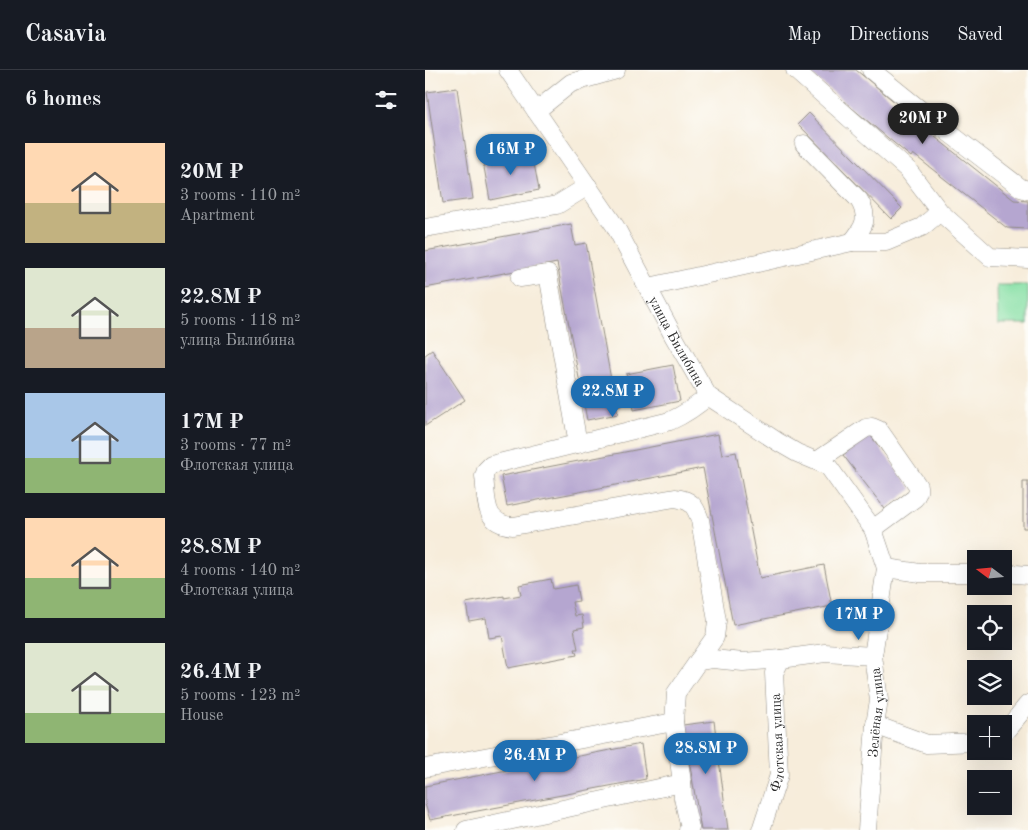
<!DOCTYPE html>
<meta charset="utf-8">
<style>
:root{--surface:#171b24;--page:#20242c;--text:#f1f3f6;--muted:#9ea1a6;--line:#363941;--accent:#1f6fb2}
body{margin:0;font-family:"Old Standard TT",serif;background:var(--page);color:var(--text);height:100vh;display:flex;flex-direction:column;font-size:19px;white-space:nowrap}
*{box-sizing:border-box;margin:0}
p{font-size:16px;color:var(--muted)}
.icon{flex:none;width:28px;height:28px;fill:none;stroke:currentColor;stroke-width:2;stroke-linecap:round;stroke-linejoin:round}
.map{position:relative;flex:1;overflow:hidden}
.sheet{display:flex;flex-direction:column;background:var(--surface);width:425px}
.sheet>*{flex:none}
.needle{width:32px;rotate:286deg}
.buttons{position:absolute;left:542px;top:480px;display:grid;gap:10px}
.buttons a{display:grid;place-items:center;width:45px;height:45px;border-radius:0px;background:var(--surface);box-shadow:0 5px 20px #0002;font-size:25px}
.price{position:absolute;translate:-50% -42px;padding:0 11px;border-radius:18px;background:var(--accent);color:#fff;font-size:16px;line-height:32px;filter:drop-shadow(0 1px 2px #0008)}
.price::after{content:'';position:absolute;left:50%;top:30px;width:15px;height:11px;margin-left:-8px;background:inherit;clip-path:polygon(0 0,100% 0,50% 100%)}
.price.on{background:#222;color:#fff}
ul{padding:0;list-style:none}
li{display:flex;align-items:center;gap:15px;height:125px;padding:0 25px}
li span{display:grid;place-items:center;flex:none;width:140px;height:100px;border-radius:0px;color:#555}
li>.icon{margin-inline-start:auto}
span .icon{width:60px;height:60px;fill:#fffc;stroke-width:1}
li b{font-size:21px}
h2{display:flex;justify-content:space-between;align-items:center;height:60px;padding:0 25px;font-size:21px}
header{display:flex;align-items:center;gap:30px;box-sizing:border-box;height:70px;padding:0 25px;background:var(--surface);border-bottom:1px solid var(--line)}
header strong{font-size:24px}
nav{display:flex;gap:28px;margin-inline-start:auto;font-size:18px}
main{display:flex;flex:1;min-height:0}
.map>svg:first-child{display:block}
.green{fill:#87e0a6;stroke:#598668}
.building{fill:#b5a6d0}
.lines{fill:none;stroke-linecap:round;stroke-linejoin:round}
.minor-casing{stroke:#918c83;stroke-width:19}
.minor{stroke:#fff;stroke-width:18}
.labels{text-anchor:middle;stroke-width:4;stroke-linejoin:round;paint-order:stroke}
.street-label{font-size:14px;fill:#2b2b2b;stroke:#fdfcf7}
</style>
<header>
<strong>Casavia</strong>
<nav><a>Map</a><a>Directions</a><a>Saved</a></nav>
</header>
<main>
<section class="sheet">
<h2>6 homes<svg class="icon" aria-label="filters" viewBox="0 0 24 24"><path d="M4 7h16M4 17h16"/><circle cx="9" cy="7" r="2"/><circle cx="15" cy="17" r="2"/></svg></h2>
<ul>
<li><span style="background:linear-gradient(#ffd9b3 60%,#c2b280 0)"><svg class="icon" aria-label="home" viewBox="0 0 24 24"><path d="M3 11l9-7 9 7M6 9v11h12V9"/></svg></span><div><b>20M ₽</b><p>3 rooms · 110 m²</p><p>Apartment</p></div></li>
<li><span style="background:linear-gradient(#dfe7d0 60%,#b9a48a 0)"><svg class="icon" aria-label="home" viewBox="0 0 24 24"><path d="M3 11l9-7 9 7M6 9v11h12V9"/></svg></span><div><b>22.8M ₽</b><p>5 rooms · 118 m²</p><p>улица Билибина</p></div></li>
<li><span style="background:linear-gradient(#a9c7e8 65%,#8fb573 0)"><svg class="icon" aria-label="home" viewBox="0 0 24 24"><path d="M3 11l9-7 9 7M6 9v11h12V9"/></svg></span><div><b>17M ₽</b><p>3 rooms · 77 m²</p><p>Флотская улица</p></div></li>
<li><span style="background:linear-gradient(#ffd9b3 60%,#8fb573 0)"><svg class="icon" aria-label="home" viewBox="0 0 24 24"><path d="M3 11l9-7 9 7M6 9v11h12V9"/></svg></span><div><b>28.8M ₽</b><p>4 rooms · 140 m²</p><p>Флотская улица</p></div></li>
<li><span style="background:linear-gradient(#dfe7d0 70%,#8fb573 0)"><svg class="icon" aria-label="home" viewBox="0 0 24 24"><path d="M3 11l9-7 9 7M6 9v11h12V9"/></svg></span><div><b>26.4M ₽</b><p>5 rooms · 123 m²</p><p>House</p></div></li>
</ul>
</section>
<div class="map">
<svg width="603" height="760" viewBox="0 0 603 760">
<rect width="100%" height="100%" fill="#fdfcf7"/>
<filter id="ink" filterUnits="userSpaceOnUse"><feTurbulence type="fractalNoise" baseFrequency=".02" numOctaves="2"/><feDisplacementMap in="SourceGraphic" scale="10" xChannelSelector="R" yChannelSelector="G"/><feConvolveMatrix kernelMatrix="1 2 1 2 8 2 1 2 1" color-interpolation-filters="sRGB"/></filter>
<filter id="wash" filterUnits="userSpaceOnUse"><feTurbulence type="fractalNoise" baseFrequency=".0096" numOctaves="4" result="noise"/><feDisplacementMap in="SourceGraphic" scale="20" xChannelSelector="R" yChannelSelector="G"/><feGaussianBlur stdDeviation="1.12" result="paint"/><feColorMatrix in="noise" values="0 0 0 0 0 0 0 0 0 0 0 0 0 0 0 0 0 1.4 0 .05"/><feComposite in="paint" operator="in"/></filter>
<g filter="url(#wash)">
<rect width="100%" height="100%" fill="#f7eddb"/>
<!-- green -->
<path class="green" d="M572 215H603V254H573Z"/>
<g id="blocks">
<!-- building -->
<path class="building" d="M381 0H431L506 62 505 63 589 130 603 131V159L582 158 488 84 486 87Z
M32 18 48 129 18 133 2 22Z
M384 43 477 138 466 149 373 54Z
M107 83 114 120 65 130 58 92Z
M146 154 150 175 161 173 187 315 203 312 201 304 248 295 255 331 209 340 208 332 191 336 193 344 162 350 132 193 0 218V181Z
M7 280 40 330 0 356V285Z
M293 364 297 385 311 382 335 508 399 495 407 536 308 555 278 398 82 436 76 406Z
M445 365 487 419 460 439 418 385Z
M598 412H603V458H598Z
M126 509 128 519 151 515 154 531 147 532 150 546 157 545 159 557 149 559 153 579H150L152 585 83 598 77 566 64 568 61 548 44 551 41 533 79 526V528L96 525 94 515Z
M289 651 303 760H276L258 655Z
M216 674 221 709 5 750 0 734V716Z"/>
</g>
</g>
<g filter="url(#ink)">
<use href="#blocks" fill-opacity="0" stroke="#918c83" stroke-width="1"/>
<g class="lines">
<defs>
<g id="minor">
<path id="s1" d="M83 0 190 156 249 267 283 326 353 372 372 383 403 396 448 459 461 498"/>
<path d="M370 0 483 100 515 142 565 187 603 189"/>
<path d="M446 0 519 59 596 118 603 120"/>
<path d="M111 41 146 13 191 0"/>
<path d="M379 74 434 130C445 148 439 157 427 172"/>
<path d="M0 158 132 135 163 116"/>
<path d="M95 208 123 204 153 374"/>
<path d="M224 217 427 172H461L497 157 515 142"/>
<path d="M392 391 441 358 447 357 454 360 493 416V422L490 428 448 459"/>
<path d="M579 503 603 505"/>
<path d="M273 591 288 589 318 592 356 589"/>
<path d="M249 652 251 623 290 567 292 551 275 450C270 435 266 430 250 428L88 456C58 454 62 430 59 406L61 400 66 395 245 351C260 344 271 337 283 326"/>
<path d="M450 655 502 674 551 672"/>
<path d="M579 663 603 634"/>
<path d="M0 698 249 652 257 713 41 760"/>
<path d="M257 713 258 728 265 758 263 760"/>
<path id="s2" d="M336 760 354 705 349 603 356 589 400 583 448 586"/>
<path id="s3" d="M442 760 450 655 454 630 448 586 461 498 495 503H551"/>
</g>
</defs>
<!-- minor casing -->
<use href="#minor" class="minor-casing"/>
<!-- minor -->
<use href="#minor" class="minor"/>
</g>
</g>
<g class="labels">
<!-- street labels -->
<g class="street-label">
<text dy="5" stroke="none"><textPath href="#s1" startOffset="320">улица Билибина</textPath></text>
<text dy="5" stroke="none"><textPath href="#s3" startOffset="118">Зелёная улица</textPath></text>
<text dy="5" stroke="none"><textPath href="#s2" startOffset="90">Флотская улица</textPath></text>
</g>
</g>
</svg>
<div class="buttons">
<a><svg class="needle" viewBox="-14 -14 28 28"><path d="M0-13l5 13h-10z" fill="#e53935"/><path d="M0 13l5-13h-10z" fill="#9ea1a6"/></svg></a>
<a><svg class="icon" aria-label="locate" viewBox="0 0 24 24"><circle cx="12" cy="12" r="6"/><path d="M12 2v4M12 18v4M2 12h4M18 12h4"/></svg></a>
<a><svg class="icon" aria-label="layers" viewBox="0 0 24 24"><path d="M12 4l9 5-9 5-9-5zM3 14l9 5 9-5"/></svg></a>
<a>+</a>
<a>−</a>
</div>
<b class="price on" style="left:498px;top:75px">20M ₽</b>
<b class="price" style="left:86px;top:106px">16M ₽</b>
<b class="price" style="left:188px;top:348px">22.8M ₽</b>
<b class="price" style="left:434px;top:571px">17M ₽</b>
<b class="price" style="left:281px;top:705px">28.8M ₽</b>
<b class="price" style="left:110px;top:712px">26.4M ₽</b>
</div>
</main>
